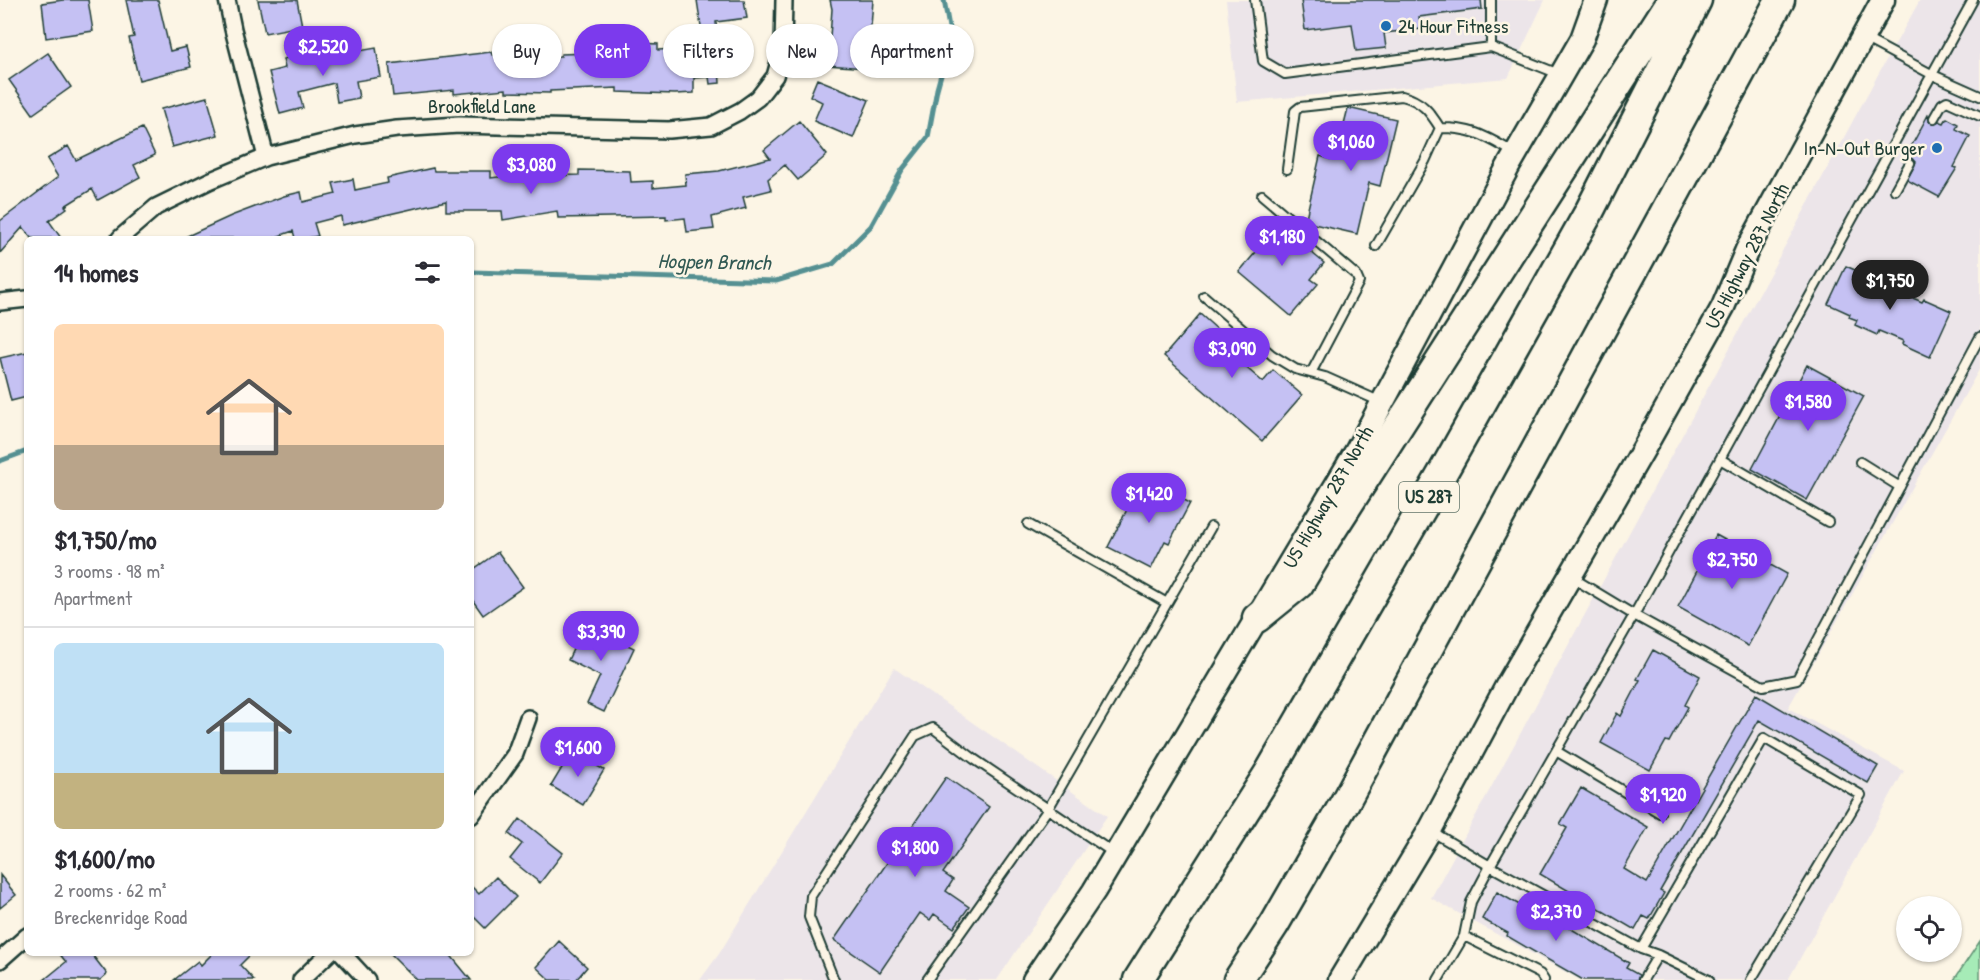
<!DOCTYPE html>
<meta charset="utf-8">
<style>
:root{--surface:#fff;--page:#f7f7f7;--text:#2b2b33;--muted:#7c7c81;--line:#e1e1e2;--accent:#7c3aed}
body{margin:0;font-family:"Patrick Hand",sans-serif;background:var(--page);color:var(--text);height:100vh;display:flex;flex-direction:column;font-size:22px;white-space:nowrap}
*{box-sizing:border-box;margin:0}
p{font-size:20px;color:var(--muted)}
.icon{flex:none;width:33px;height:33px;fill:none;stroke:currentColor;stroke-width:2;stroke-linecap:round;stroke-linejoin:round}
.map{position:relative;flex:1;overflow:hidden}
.details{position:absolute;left:24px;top:236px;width:450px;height:720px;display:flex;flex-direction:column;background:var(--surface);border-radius:9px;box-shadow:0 2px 4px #0004}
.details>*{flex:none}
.banner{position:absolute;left:492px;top:24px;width:570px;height:54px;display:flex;gap:12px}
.controls{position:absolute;left:1896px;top:896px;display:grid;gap:12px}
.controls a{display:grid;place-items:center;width:66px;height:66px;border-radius:50%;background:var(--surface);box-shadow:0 2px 4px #0004;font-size:30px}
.price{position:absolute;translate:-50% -51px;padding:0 14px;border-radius:21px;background:var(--accent);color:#fff;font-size:20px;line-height:39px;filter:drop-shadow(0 2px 3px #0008)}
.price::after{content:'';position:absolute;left:50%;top:36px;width:18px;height:14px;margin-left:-9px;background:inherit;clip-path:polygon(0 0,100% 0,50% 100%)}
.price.active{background:#222;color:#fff}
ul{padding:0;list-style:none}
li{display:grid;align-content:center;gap:12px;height:318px;padding:0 30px}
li+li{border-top:2px solid var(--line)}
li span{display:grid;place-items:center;height:186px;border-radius:9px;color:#555}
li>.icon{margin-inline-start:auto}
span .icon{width:108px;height:108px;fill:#fffc;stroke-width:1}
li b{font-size:26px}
h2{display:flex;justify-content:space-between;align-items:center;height:72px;padding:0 30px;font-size:26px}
.tag{padding:0 21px;border-radius:27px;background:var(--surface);box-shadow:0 2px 4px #0004;font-size:21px;line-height:54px}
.tag.active{background:var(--accent);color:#fff}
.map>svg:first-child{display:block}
.built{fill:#ece5e9}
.green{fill:#a6ebb7;stroke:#629476;stroke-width:1.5}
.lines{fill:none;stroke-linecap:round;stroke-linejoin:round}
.stream{stroke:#549092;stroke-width:5}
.building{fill:#c5c1f3;stroke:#1f3d34;stroke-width:1.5}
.service-casing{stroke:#1f3d34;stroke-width:12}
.minor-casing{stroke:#1f3d34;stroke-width:20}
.secondary-casing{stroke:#1f3d34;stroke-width:27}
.motorway-casing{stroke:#1f3d34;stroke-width:33}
.service{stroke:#fcf5e5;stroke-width:8}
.minor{stroke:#fcf5e5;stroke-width:15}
.secondary{stroke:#fcf5e5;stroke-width:22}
.motorway{stroke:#fcf5e5;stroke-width:28}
.poi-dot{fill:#1f6fb2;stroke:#fcf5e5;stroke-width:2}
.labels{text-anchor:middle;stroke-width:5;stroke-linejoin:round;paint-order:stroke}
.shield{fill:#fcf5e5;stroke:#617469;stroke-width:1.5}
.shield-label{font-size:18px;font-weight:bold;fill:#1f3d34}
.poi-label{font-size:20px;fill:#1f3d34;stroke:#fcf5e5;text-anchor:start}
.street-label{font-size:20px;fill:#1f3d34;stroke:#fcf5e5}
.water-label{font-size:21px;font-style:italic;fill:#315953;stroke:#fcf5e5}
</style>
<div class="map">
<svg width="1980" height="980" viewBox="0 0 1980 980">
<rect width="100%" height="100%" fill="#fcf5e5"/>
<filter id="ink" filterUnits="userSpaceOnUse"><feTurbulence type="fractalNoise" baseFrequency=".0167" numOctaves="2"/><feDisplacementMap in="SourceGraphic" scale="12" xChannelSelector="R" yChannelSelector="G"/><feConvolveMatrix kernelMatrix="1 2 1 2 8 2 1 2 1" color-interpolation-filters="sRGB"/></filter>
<g filter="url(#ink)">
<!-- built -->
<path class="built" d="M1226 0H1545L1508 78 1237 102Z
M1920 0H1980V368L1788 708 1904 771 1788 980H1580L1431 898 1880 71Z
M894 668 1107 816 997 980H700L719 954Z"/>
<!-- green -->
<path class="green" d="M1980 941V980H1954Z"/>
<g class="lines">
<!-- stream -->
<path class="stream" d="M471 272 776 281 833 264 871 226 902 170 928 137 937 89 951 38 944 0
M0 461 27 451"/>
</g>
<!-- building -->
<path class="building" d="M63 0H88L93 31 46 38 42 3Z
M126 0H158L170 51 186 47 191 67 139 80 129 38 134 37Z
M258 0H297L302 26 265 33Z
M697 0H744L747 18 716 22 720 83 710 84 709 77 694 78V93L675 94 617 92V88L550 91V93L506 92V89L454 94V90L393 96 389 64 491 52 492 55 561 56V54L618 52V42L658 44V50L704 47Z
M830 0H873L870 40H880L877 69 828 65 832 9Z
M1301 0H1481L1482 9 1419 17 1421 29 1384 33 1386 48 1356 51 1352 24 1305 30Z
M376 48 381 77 356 81 359 98 337 102 334 83 299 92 303 108 280 114 269 72 285 68 283 59 299 55 301 60 313 57 314 59Z
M48 53 71 87 33 114 9 80Z
M817 79 869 100 853 138 814 121 822 102 810 96Z
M207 97 218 135 172 147 161 109Z
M1348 108 1396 119 1380 186 1369 183 1357 234 1305 222 1320 156 1335 160Z
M1928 115 1929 121 1933 124 1939 121 1944 123 1947 118 1958 124 1956 129 1970 136 1954 167 1957 168 1939 197 1907 180 1916 162 1910 157 1904 160Z
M799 121 827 155 798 180 785 165 768 179 771 190 743 197 746 208 712 217 714 229 687 232 685 218 666 220V216L558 218 557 211 503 220 502 211H446V201L342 225 341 216 314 223 318 236 307 238H295L293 231 273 238H183L231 216 284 196 301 192 303 202 336 194 333 183 353 179 355 190 388 183 387 178 433 168 434 171H491V178L544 171 545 176 579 175V170L630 171 631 182 653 181V188L686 185 685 174 719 171 770 158 764 150Z
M142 128 155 155 134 165 140 177 98 200 92 189 65 206 67 208 49 221 61 238H32L23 227 0 253V221L58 177 47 159 68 146 76 160Z
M1270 217 1324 263 1311 279 1318 284 1291 316 1239 272 1261 246 1252 238Z
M1846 266 1877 280 1879 277 1899 286 1897 291 1922 302 1924 299 1951 311 1930 357 1902 344 1903 341 1879 331 1877 335 1855 325 1857 320 1849 317 1850 314 1828 304Z
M1200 314 1227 338 1220 345 1263 382 1273 370 1302 395 1262 441 1164 356Z
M27 352V397L11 401 0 358Z
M1807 365 1864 396 1807 500 1752 469Z
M1143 478 1190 503 1169 543 1165 541 1151 569 1108 547Z
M1716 535 1787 574 1748 646 1678 607Z
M498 552 523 587 483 615 471 598V571Z
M585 624 634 648 604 712 587 704 600 676 568 660Z
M1653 650 1700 676 1685 705 1688 707 1669 742 1666 741 1650 770 1601 743 1617 713 1621 716 1640 680 1637 679Z
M1756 694 1878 766 1868 783 1759 720 1660 891 1664 893 1649 919 1643 916 1635 930 1540 874 1567 828 1560 824 1581 788 1648 827 1624 869 1647 883Z
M572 751 604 770 583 805 551 786Z
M946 777 989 807 943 873 953 880 946 891 969 907 954 928 934 914 930 920 920 913 880 972 834 940Z
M520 819 563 853 540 883 510 859 522 844 509 834Z
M0 875 16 895 0 908Z
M496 877 516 897 485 928 471 914V886L479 894Z
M1497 892 1523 907 1526 902 1629 963 1626 968 1639 975 1637 980H1583L1507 936 1508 933 1482 919Z
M559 941 587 967 576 980H550L536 967Z
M58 952H90L107 974 100 980H44L66 962Z
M214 952H253L240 965 254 980H174L198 961 201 965Z
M389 952H448L471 980H417Z"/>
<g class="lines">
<defs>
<path id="service" d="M1255 0 1263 61 1285 74 1491 47V0
M1866 39 1933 75 1980 96
M1491 47 1559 74
M1934 118 1942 104 1947 101 1980 116
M1287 169 1295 111 1300 107 1402 96C1422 101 1430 112 1440 128
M1895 190 1910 163
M1262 195 1356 275 1359 282 1311 373
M1376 246 1425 161 1440 128C1475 128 1486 137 1515 153
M1204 296 1272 355 1295 369 1325 377 1381 402
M1720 459 1828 522
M1860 462 1900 487
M1028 524 1167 603
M1571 577 1634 615 1973 0
M1556 751 1660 813
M1431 831 1490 866 1634 615 1763 686 1797 679 1980 337
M1464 936 1471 902 1490 866 1641 949 1658 955 1709 980
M1641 949 1764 738 1861 795 1751 980
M834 980 809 917 811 896 915 736 933 728 974 759 1115 854
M927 980 1048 809 1211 527
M1438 980 1464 936 1540 974 1544 980
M1643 980 1658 955"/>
<path id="minor" d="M227 0 233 29 266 157
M120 238 156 207 209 181 266 157 355 135 397 129 459 125 669 130 711 126 740 111 758 98 775 76 783 48 784 0
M0 302 27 299
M471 816 515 754 528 718
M341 952 367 980
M0 960 27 936
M301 980 330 952"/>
<path id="secondary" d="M1034 980 1094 891 1356 452 1508 167 1582 39 1596 0
M1340 980 1430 830 1509 682 1643 450 1723 307 1747 250 1883 0"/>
<path id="motorway" d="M1257 618 1299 584 1326 539 1672 0
M1138 980 1270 771 1443 472 1589 212 1697 0
M1238 980 1274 925 1345 802 1780 0"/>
</defs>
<!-- service casing -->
<use href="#service" class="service-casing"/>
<!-- minor casing -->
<use href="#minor" class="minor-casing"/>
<!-- secondary casing -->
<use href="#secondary" class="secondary-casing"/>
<!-- motorway casing -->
<use href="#motorway" class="motorway-casing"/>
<!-- service -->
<use href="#service" class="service"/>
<!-- minor -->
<use href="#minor" class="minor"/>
<!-- secondary -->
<use href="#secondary" class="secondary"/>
<!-- motorway -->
<use href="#motorway" class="motorway"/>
</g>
</g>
<!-- markers -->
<g class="poi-dot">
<circle cx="1386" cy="26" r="6"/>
<circle cx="1937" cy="148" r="6"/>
</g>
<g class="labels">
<!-- shield labels -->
<rect class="shield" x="1399" y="482" width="60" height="30" rx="4.5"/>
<g class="shield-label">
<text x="1429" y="503">US 287</text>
</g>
<!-- poi labels -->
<g class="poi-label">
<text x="1398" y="33">24 Hour Fitness</text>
<text x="1925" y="155" text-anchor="end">In-N-Out Burger</text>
</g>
<!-- street labels -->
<g class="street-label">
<text x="482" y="113">Brookfield Lane</text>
<text transform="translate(1747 256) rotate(-63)" y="7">US Highway 287 North</text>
<text transform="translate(1328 497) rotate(-60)" y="7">US Highway 287 North</text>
</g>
<!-- water labels -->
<g class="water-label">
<text transform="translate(714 262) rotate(1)" y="7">Hogpen Branch</text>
</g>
</g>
</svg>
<div class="controls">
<a><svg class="icon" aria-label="locate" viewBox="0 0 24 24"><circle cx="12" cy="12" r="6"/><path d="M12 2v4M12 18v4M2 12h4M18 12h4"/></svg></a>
</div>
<b class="price" style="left:323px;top:77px">$2,520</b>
<b class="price" style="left:1351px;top:172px">$1,060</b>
<b class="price" style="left:531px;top:195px">$3,080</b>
<b class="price" style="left:1282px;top:267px">$1,180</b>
<b class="price active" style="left:1890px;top:311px">$1,750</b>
<b class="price" style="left:1232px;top:379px">$3,090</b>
<b class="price" style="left:1808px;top:432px">$1,580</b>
<b class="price" style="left:1149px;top:524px">$1,420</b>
<b class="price" style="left:1732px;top:590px">$2,750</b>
<b class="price" style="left:601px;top:662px">$3,390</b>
<b class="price" style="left:578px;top:778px">$1,600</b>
<b class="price" style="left:1663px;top:825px">$1,920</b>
<b class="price" style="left:915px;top:878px">$1,800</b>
<b class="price" style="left:1556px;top:942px">$2,370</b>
<div class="banner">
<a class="tag">Buy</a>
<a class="tag active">Rent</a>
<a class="tag">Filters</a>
<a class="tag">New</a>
<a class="tag">Apartment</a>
</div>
<section class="details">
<h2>14 homes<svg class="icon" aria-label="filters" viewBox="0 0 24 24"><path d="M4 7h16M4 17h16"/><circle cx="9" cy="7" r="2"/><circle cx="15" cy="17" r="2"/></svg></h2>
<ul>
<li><span style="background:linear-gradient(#ffd9b3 65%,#b9a48a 0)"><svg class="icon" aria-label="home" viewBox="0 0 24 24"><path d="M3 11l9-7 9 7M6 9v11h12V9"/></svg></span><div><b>$1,750/mo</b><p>3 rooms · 98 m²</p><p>Apartment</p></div></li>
<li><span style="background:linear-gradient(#bfe0f5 70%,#c2b280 0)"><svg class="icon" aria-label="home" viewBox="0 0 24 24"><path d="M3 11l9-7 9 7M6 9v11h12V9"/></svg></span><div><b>$1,600/mo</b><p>2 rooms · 62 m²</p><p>Breckenridge Road</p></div></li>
</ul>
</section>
</div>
